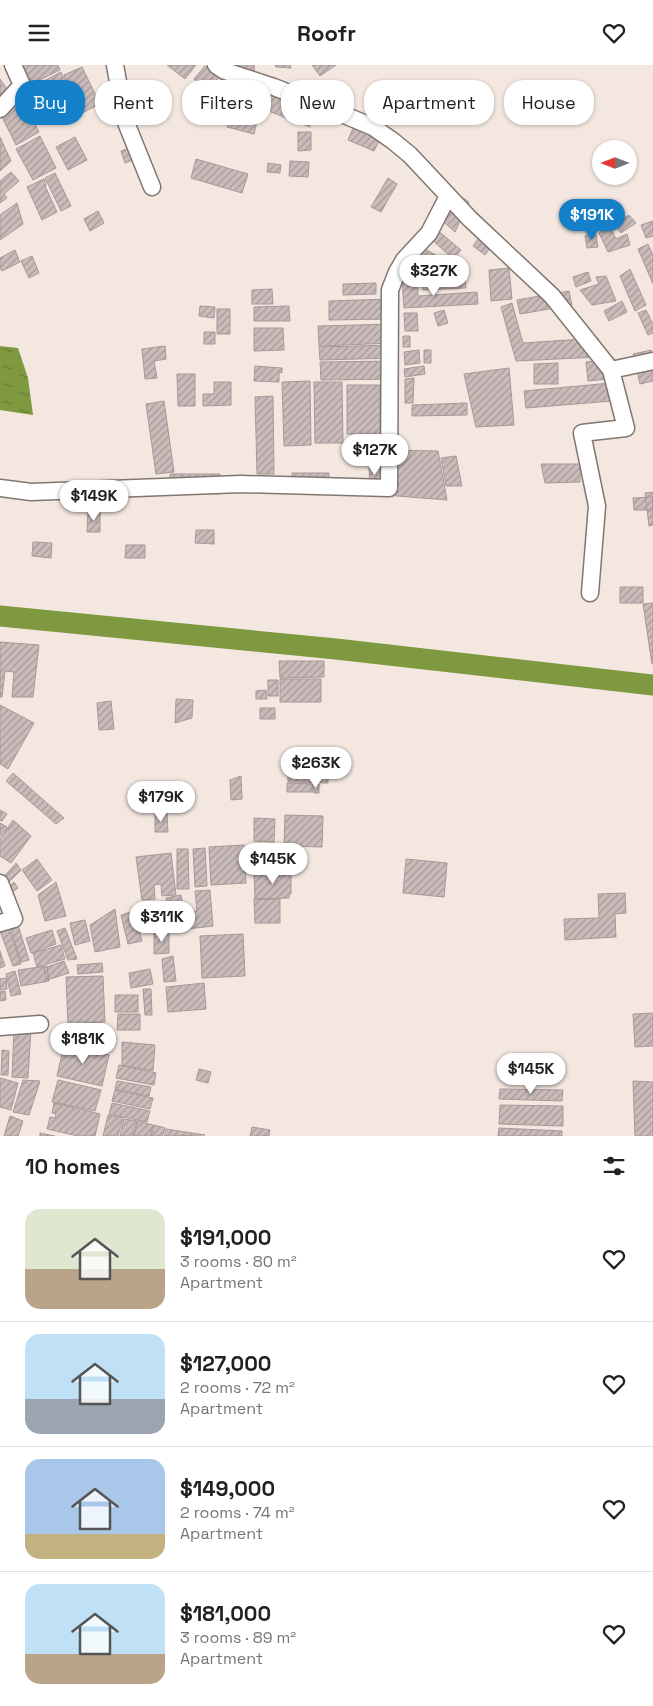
<!DOCTYPE html>
<meta charset="utf-8">
<style>
:root{--surface:#fff;--page:#f6f6f6;--text:#202124;--muted:#757577;--line:#e0e0e0;--accent:#1580ca}
body{margin:0;font-family:"Space Grotesk",sans-serif;background:var(--page);color:var(--text);height:100vh;display:flex;flex-direction:column;font-size:19px;white-space:nowrap}
*{box-sizing:border-box;margin:0}
p{font-size:16px;color:var(--muted)}
.icon{flex:none;width:28px;height:28px;fill:none;stroke:currentColor;stroke-width:2;stroke-linecap:round;stroke-linejoin:round}
.map{position:relative;height:1071px;overflow:hidden}
.details{display:flex;flex-direction:column;background:var(--surface);flex:1}
.details>*{flex:none}
.banner{position:absolute;left:15px;top:15px;width:624px;height:45px;display:flex;gap:10px}
.needle{width:32px;rotate:270deg}
.fabs{position:absolute;left:592px;top:75px;display:grid;gap:10px}
.fabs a{display:grid;place-items:center;width:45px;height:45px;border-radius:50%;background:var(--surface);box-shadow:0 1px 4px #0004;font-size:25px}
.price{position:absolute;translate:-50% -42px;padding:0 11px;border-radius:18px;background:#fff;color:#222;font-size:16px;line-height:32px;filter:drop-shadow(0 1px 2px #0008)}
.price::after{content:'';position:absolute;left:50%;top:30px;width:15px;height:11px;margin-left:-8px;background:inherit;clip-path:polygon(0 0,100% 0,50% 100%)}
.price.selected{background:var(--accent);color:#fff}
ul{padding:0;list-style:none}
li{display:flex;align-items:center;gap:15px;height:125px;padding:0 25px}
li+li{border-top:1px solid var(--line)}
li span{display:grid;place-items:center;flex:none;width:140px;height:100px;border-radius:15px;color:#555}
li>.icon{margin-inline-start:auto}
span .icon{width:60px;height:60px;fill:#fffc;stroke-width:1}
li b{font-size:21px}
h2{display:flex;justify-content:space-between;align-items:center;height:60px;padding:0 25px;font-size:21px}
.pill{padding:0 18px;border-radius:20px;background:var(--surface);box-shadow:0 1px 4px #0004;font-size:18px;line-height:45px}
.pill.selected{background:var(--accent);color:#fff}
header{display:flex;justify-content:space-between;align-items:center;height:65px;padding:0 25px;background:var(--surface);font-size:22px;font-weight:800}
.map>svg:first-child{display:block}
.water{fill:url(#water-ripples)}
.lines{fill:none;stroke-linecap:round;stroke-linejoin:round}
.canal{stroke:#7e993f;stroke-width:21}
.building{fill:url(#building-hatch);stroke:#a79998}
.street-casing{stroke:#817770;stroke-width:19}
.street{stroke:#fff;stroke-width:16}
</style>
<header><svg class="icon" aria-label="menu" viewBox="0 0 24 24"><path d="M4 6h16M4 12h16M4 18h16"/></svg>Roofr<svg class="icon" aria-label="heart" viewBox="0 0 24 24"><path d="M12 20l-8-8c-3-5 5-10 8-4 3-6 11-1 8 4z"/></svg></header>
<div class="map">
<svg width="653" height="1071" viewBox="0 0 653 1071">
<defs>
<pattern id="water-ripples" width="26" height="14" patternUnits="userSpaceOnUse" patternTransform="scale(1.25)"><rect width="26" height="14" fill="#7e993f"/><path d="M2 4q2-2 4 0t4 0M15 11q2-2 4 0t4 0" fill="none" stroke="#687d35"/></pattern>
<pattern id="building-hatch" width="6" height="6" patternUnits="userSpaceOnUse" patternTransform="scale(1.25)"><rect width="6" height="6" fill="#cabcbb"/><path d="M-1 1l2-2M0 6l6-6M5 7l2-2" fill="none" stroke="#a59998"/></pattern>
</defs>
<rect width="100%" height="100%" fill="#f3e7e0"/>
<!-- water -->
<path class="water" d="M0 281 18 283 28 313 33 350 0 345Z"/>
<g class="lines">
<!-- canal -->
<path class="canal" d="M0 551 336 584 653 620"/>
</g>
<!-- building -->
<path class="building" d="M19 0H58L60 5 29 20Z
M167 0H196L185 14Z
M237 0H254L255 10Z
M275 0H290L291 3 276 2Z
M312 0H336L320 11Z
M205 1 219 12 208 26 194 14Z
M82 2 100 39 82 48 64 10Z
M61 7 75 36 43 51 29 24Z
M225 12 243 18 234 41 217 35Z
M0 14 9 27 0 35Z
M272 26 310 42V62L266 45Z
M241 34 255 38 252 50 258 52 254 69 227 62 231 45 238 47Z
M23 35 39 67 16 80 0 48Z
M112 37 117 51 104 55 100 42Z
M354 61 381 72 374 86 348 75Z
M298 67H311V85L298 86Z
M40 71 56 103 33 115 16 84Z
M0 72 11 96 0 106Z
M75 72 87 95 68 105 56 82Z
M140 79 144 91 125 98 121 86Z
M196 94 248 109 242 128 191 113Z
M290 96 309 97 308 112 289 111Z
M268 98 281 100 280 108 267 107Z
M11 107 19 116 4 129 7 133 0 138V116Z
M55 108 71 141 61 146 45 113Z
M388 113 397 119 381 147 371 142Z
M44 114 46 120 45 121 57 147 42 155 27 122Z
M457 129 469 137 455 167 444 157Z
M17 138 23 159 0 175V150Z
M98 146 104 158 90 166 84 154Z
M629 150 636 158 621 168 614 159Z
M653 156V171L646 173 641 160Z
M487 162 499 171 485 190 473 181Z
M610 162 616 174 627 169 630 180 608 187 599 168Z
M436 164 461 185 453 194 429 172Z
M596 170 598 182 587 183 585 171Z
M648 179 653 190V219L638 184Z
M422 182 447 197 449 207 407 206Z
M15 185 20 197 2 206 0 203V193Z
M32 191 39 208 29 213 21 196Z
M509 203 512 234 491 236 489 205Z
M630 204 646 240 635 246 620 211Z
M588 207 591 216 576 222 573 212Z
M606 211 616 236 592 240 580 225 599 219 596 212Z
M417 213 418 231 477 227 478 239 404 243 402 214Z
M465 213 466 223 423 225V214Z
M376 218V229L343 230V219Z
M272 224 273 239H252V225Z
M569 226 572 240 520 249 517 235Z
M390 234V254L329 255V236Z
M622 236 627 247 609 256 604 246Z
M512 238 523 278 598 273 599 292 516 296 501 242Z
M200 241 215 242 214 253 199 251Z
M289 241 290 256H254V242Z
M217 244H230V269H217Z
M444 245 448 258 438 261 434 248Z
M646 245 653 259V268L648 270 638 248Z
M404 248H417L418 266H405Z
M393 259V278L319 281 318 261Z
M254 263H283L284 285 254 286Z
M204 267H215V279H204Z
M403 271H410V282H403Z
M394 280 395 293 320 295 319 282Z
M165 281 166 294 154 296 157 313 145 314 142 284Z
M419 285 420 298 405 300 404 287Z
M424 285H431V298H424Z
M651 285 653 294V316L640 319 633 289Z
M614 294 617 313 588 316 586 297Z
M396 296V314L321 315 320 297Z
M558 298V319H534V299Z
M255 301 282 303V308L279 307V317L254 316Z
M424 301 425 309 405 312 404 304Z
M509 303 514 360 476 362 464 309Z
M177 309H195V341H178Z
M414 313 413 338H405V314Z
M310 316 311 380 284 381 282 317Z
M214 317H231V340L203 341V329H214Z
M314 317H342L343 378H315Z
M622 317 624 335 526 343 524 326Z
M347 320H380V369H347Z
M273 331 274 409H257L255 332Z
M164 336 174 407 156 409 146 339Z
M467 338V350L412 351V340Z
M367 371H379L380 394H368Z
M385 385 438 386 447 435 385 430Z
M456 391 462 421H446L441 393Z
M380 399 382 423H370L369 400Z
M541 399H580V417L545 418Z
M292 408H329V422H292Z
M170 409H220V429L170 428Z
M653 427V460L649 461 645 428Z
M653 432V445H634L633 433Z
M88 446H100V467H87Z
M196 465H214V479L195 478Z
M33 477 52 478 51 493 32 491Z
M126 480H145V493H125Z
M620 522H643V538H620Z
M653 538V599H652L643 539Z
M0 577 39 580 33 632H12L14 607 5 606 2 632H0Z
M279 596H324V612L280 613Z
M280 614H321V637H280Z
M268 615H278V631H268Z
M266 625 267 634H256V626Z
M176 634 193 635 192 653 175 658Z
M111 636 114 664 99 665 97 638Z
M0 640 34 658 8 704 0 699Z
M260 643H275V654H260Z
M13 708 64 753 56 759 6 716Z
M288 708H297V717H288Z
M298 708 328 709V718L298 717Z
M241 711 242 734 231 735 230 715Z
M287 718 313 719V727H287Z
M314 719H319V728H314Z
M143 735 167 736V746H143Z
M0 745 7 749 2 756 0 755Z
M155 748H167L168 767H155Z
M285 750 323 751 322 782 284 781Z
M254 753 275 754 274 777 254 776Z
M13 755 31 771 11 798 0 791V774Z
M0 758 7 762 0 771Z
M244 780 246 818 211 820 209 782Z
M205 783 207 821 195 822 193 784Z
M177 784H188L189 824H177Z
M171 788 176 830 162 831 161 819 154 820 155 834 142 835 136 792Z
M37 794 52 815 37 826 22 805Z
M294 794 303 795 301 807 293 806Z
M406 794 447 798 444 832 403 828Z
M16 798 21 805 5 821 2 814Z
M291 807V829H289V833L255 834 254 808Z
M14 817 18 823 9 829 7 825Z
M56 817 66 851 45 856 38 830Z
M210 825 213 861 170 866 166 833 181 830 184 847 197 846 195 826Z
M625 828 626 848 615 849 616 872 565 875 564 854 599 853 598 829Z
M254 834H280V858H255Z
M152 837 158 864 144 867 138 841Z
M115 844 120 882 95 887 90 860Z
M134 846 142 876 128 879 121 850Z
M85 855 90 876 75 880 70 858Z
M17 857 29 895 21 897 9 859Z
M7 858 21 899 13 901 0 866V861Z
M65 863 77 894 68 895 57 866Z
M52 865 56 879 31 888 26 873Z
M169 866V888L154 889V868Z
M243 869 245 911 202 913 200 871Z
M61 880 65 894 37 902 33 888Z
M0 886 5 901 0 903Z
M173 891 176 916 164 917 162 894Z
M64 896 69 908 47 915 44 903Z
M102 898 103 907 78 909 77 900Z
M47 901 49 916 21 921 18 905Z
M150 904 153 919 131 923 129 908Z
M15 906 21 929 11 931 6 909Z
M103 911 105 957 68 959 66 912Z
M6 913 7 924 0 925V914Z
M204 918 206 944 168 947 166 922Z
M143 924H151L152 950H145Z
M5 926 6 935 0 936V927Z
M115 930H138V947H115Z
M653 948V981L635 982 633 949Z
M118 949H140V965H117Z
M14 963H31L28 1013 12 1012Z
M122 977 155 980 153 1006 122 1000Z
M64 980 109 990 102 1021 57 1011Z
M2 985 9 986 8 1010H1Z
M119 1000 156 1008 154 1020 116 1013Z
M199 1004 211 1007 208 1018 196 1015Z
M0 1013 18 1018 11 1045 0 1042Z
M23 1015 40 1016 29 1050 13 1047Z
M58 1015 101 1025 95 1046 52 1037Z
M117 1016 151 1022 149 1031 115 1024Z
M633 1016 653 1017V1071H635Z
M500 1024 563 1025 562 1036 499 1034Z
M115 1025 153 1033 150 1044 112 1036Z
M54 1038 100 1049 95 1071H78L47 1064 50 1052 55 1053 56 1049 52 1048Z
M112 1038 150 1046 147 1057 109 1049Z
M500 1040 563 1041V1061L499 1059Z
M108 1050 123 1053 118 1071H103Z
M10 1051 23 1056 18 1071H4Z
M124 1054 137 1056 133 1071H120Z
M138 1056 153 1060 150 1071H134Z
M154 1060 165 1063 162 1071H151Z
M252 1062 270 1065 269 1071H250Z
M499 1063 562 1066V1071H498Z
M166 1064 205 1070 164 1071Z
M40 1068 55 1071H40Z"/>
<g class="lines">
<defs>
<path id="street" d="M115 0 125 55 152 122
M216 0 225 6 274 22 342 49 373 62 393 76 410 90 470 154 552 231 611 305 653 296
M0 44 22 20 13 0
M0 423 31 427 241 419 389 423 390 225 397 207 404 195 429 168 448 131
M590 528 597 441 582 368 626 363 611 305
M0 818 14 854 0 858
M0 962 40 959"/>
</defs>
<!-- street casing -->
<use href="#street" class="street-casing"/>
<!-- street -->
<use href="#street" class="street"/>
</g>
</svg>
<div class="fabs">
<a><svg class="needle" viewBox="-14 -14 28 28"><path d="M0-13l5 13h-10z" fill="#e53935"/><path d="M0 13l5-13h-10z" fill="#757577"/></svg></a>
</div>
<b class="price selected" style="left:592px;top:176px">$191K</b>
<b class="price" style="left:434px;top:232px">$327K</b>
<b class="price" style="left:375px;top:411px">$127K</b>
<b class="price" style="left:94px;top:457px">$149K</b>
<b class="price" style="left:316px;top:724px">$263K</b>
<b class="price" style="left:161px;top:758px">$179K</b>
<b class="price" style="left:273px;top:820px">$145K</b>
<b class="price" style="left:162px;top:878px">$311K</b>
<b class="price" style="left:83px;top:1000px">$181K</b>
<b class="price" style="left:531px;top:1030px">$145K</b>
<div class="banner">
<a class="pill selected">Buy</a>
<a class="pill">Rent</a>
<a class="pill">Filters</a>
<a class="pill">New</a>
<a class="pill">Apartment</a>
<a class="pill">House</a>
</div>
</div>
<section class="details">
<h2>10 homes<svg class="icon" aria-label="filters" viewBox="0 0 24 24"><path d="M4 7h16M4 17h16"/><circle cx="9" cy="7" r="2"/><circle cx="15" cy="17" r="2"/></svg></h2>
<ul>
<li><span style="background:linear-gradient(#dfe7d0 60%,#b9a48a 0)"><svg class="icon" aria-label="home" viewBox="0 0 24 24"><path d="M3 11l9-7 9 7M6 9v11h12V9"/></svg></span><div><b>$191,000</b><p>3 rooms · 80 m²</p><p>Apartment</p></div><svg class="icon" aria-label="heart" viewBox="0 0 24 24"><path d="M12 20l-8-8c-3-5 5-10 8-4 3-6 11-1 8 4z"/></svg></li>
<li><span style="background:linear-gradient(#bfe0f5 65%,#9aa5b1 0)"><svg class="icon" aria-label="home" viewBox="0 0 24 24"><path d="M3 11l9-7 9 7M6 9v11h12V9"/></svg></span><div><b>$127,000</b><p>2 rooms · 72 m²</p><p>Apartment</p></div><svg class="icon" aria-label="heart" viewBox="0 0 24 24"><path d="M12 20l-8-8c-3-5 5-10 8-4 3-6 11-1 8 4z"/></svg></li>
<li><span style="background:linear-gradient(#a9c7e8 75%,#c2b280 0)"><svg class="icon" aria-label="home" viewBox="0 0 24 24"><path d="M3 11l9-7 9 7M6 9v11h12V9"/></svg></span><div><b>$149,000</b><p>2 rooms · 74 m²</p><p>Apartment</p></div><svg class="icon" aria-label="heart" viewBox="0 0 24 24"><path d="M12 20l-8-8c-3-5 5-10 8-4 3-6 11-1 8 4z"/></svg></li>
<li><span style="background:linear-gradient(#bfe0f5 70%,#b9a48a 0)"><svg class="icon" aria-label="home" viewBox="0 0 24 24"><path d="M3 11l9-7 9 7M6 9v11h12V9"/></svg></span><div><b>$181,000</b><p>3 rooms · 89 m²</p><p>Apartment</p></div><svg class="icon" aria-label="heart" viewBox="0 0 24 24"><path d="M12 20l-8-8c-3-5 5-10 8-4 3-6 11-1 8 4z"/></svg></li>
</ul>
</section>
